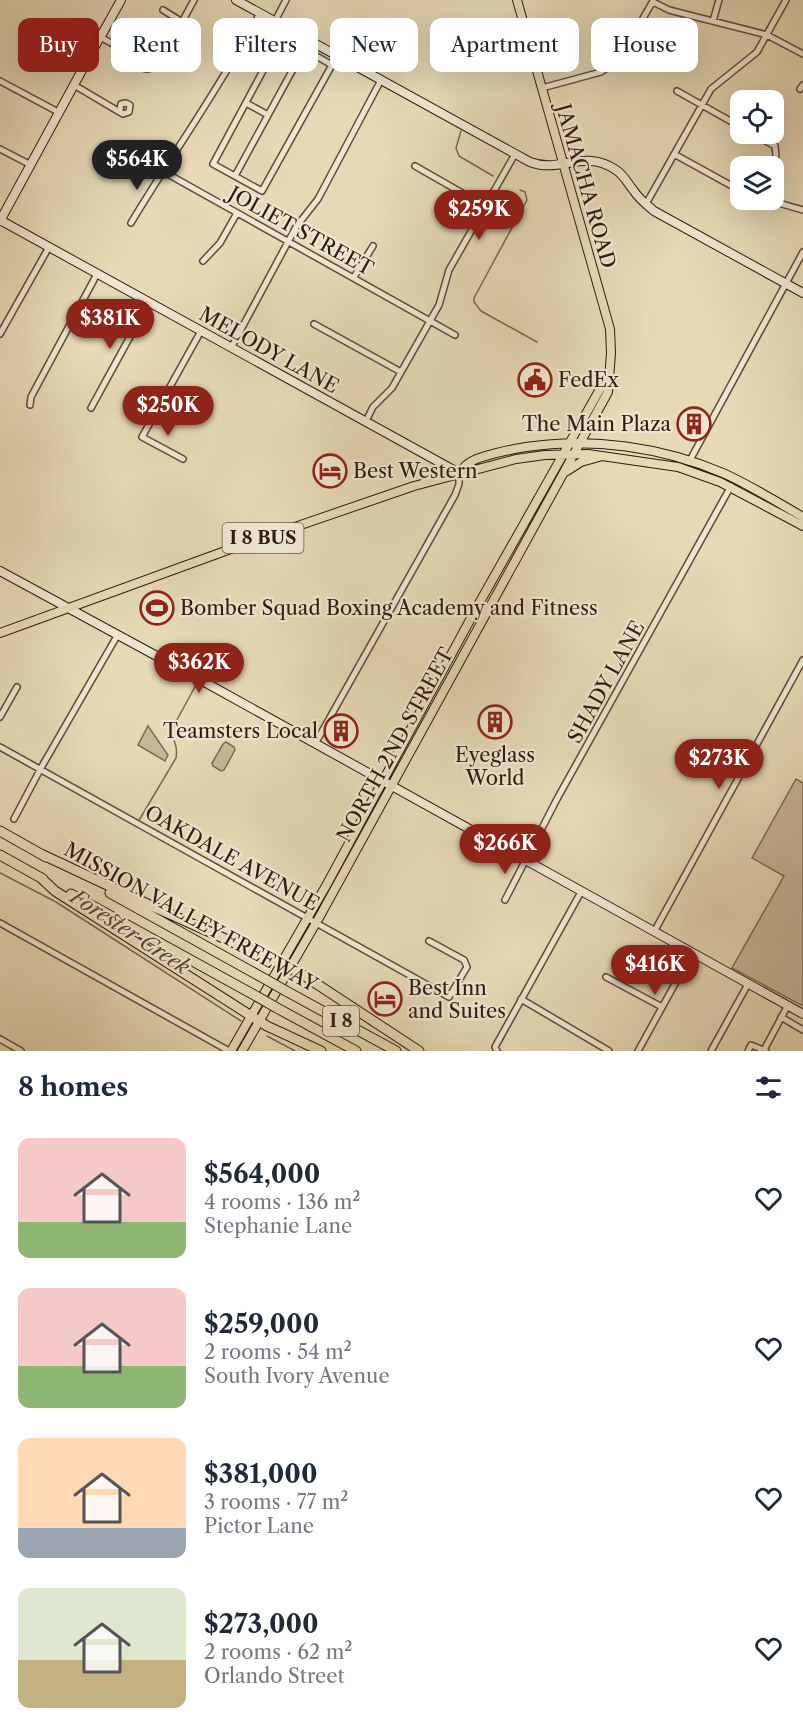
<!DOCTYPE html>
<meta charset="utf-8">
<style>
:root{--surface:#fff;--page:#f2f2f3;--text:#1f2937;--muted:#747a83;--accent:#8f2418}
body{margin:0;font-family:"Libre Caslon Text",serif;background:var(--page);color:var(--text);height:100vh;display:flex;flex-direction:column;font-size:22px;white-space:nowrap}
*{box-sizing:border-box;margin:0}
p{font-size:20px;color:var(--muted)}
.icon{flex:none;width:33px;height:33px;fill:none;stroke:currentColor;stroke-width:2;stroke-linecap:round;stroke-linejoin:round}
.map{position:relative;height:1051px;overflow:hidden}
.sheet{display:flex;flex-direction:column;background:var(--surface);flex:1}
.sheet>*{flex:none}
.top-card{position:absolute;left:18px;top:18px;width:768px;height:54px;display:flex;gap:12px}
.fabs{position:absolute;left:730px;top:90px;display:grid;gap:12px}
.fabs a{display:grid;place-items:center;width:54px;height:54px;border-radius:12px;background:var(--surface);box-shadow:0 6px 24px #0002;font-size:30px}
.price{position:absolute;translate:-50% -51px;padding:0 14px;border-radius:21px;background:var(--accent);color:#fff;font-size:20px;line-height:39px;filter:drop-shadow(0 2px 3px #0008)}
.price::after{content:'';position:absolute;left:50%;top:36px;width:18px;height:14px;margin-left:-9px;background:inherit;clip-path:polygon(0 0,100% 0,50% 100%)}
.price.active{background:#222;color:#fff}
ul{padding:0;list-style:none}
li{display:flex;align-items:center;gap:18px;height:150px;padding:0 18px}
li span{display:grid;place-items:center;flex:none;width:168px;height:120px;border-radius:12px;color:#555}
li>.icon{margin-inline-start:auto}
span .icon{width:72px;height:72px;fill:#fffc;stroke-width:1}
li b{font-size:26px}
h2{display:flex;justify-content:space-between;align-items:center;height:72px;padding:0 18px;font-size:26px}
.pill{padding:0 21px;border-radius:12px;background:var(--surface);box-shadow:0 6px 24px #0002;font-size:21px;line-height:54px}
.pill.active{background:var(--accent);color:#fff}
.map>svg:first-child{display:block}
.green{fill:#c7b89a;stroke:#7c6854;stroke-width:1.5}
.lines{fill:none;stroke-linecap:round;stroke-linejoin:round}
.stream{stroke:#796551;stroke-width:1.5}
.street-casing{stroke:#5f4939;stroke-width:8}
.secondary-casing{stroke:#32190f;stroke-width:10}
.primary-casing{stroke:#32190f;stroke-width:10}
.highway-casing{stroke:#32190f;stroke-width:11}
.street{stroke:#eee6d0;stroke-width:5}
.secondary{stroke:#eee6d0;stroke-width:8}
.primary{stroke:#e5d9b6;stroke-width:8}
.highway{stroke:#e5d9b6;stroke-width:9}
.highway-bridge-casing{stroke:#32190f;stroke-width:11;stroke-linecap:butt}
.highway-bridge{stroke:#e5d9b6;stroke-width:9}
.labels{text-anchor:middle;stroke-width:4.5;stroke-linejoin:round;paint-order:stroke}
.shield{fill:#eee6d0;stroke:#6a5649;stroke-width:1.5}
.shield-label{font-size:18px;font-weight:bold;fill:#32190f}
.street-label{font-size:20px;fill:#32190f;stroke:#eee6d0}
.poi-label{font-size:20px;fill:#32190f;stroke:#eee6d0;text-anchor:start}
.water-label{font-size:21px;font-style:italic;fill:#5b4536;stroke:#eee6d0}
</style>
<div class="map">
<svg width="803" height="1051" viewBox="0 0 803 1051">
<rect width="100%" height="100%" fill="#e5d9b6"/>
<filter id="stains"><feTurbulence type="fractalNoise" baseFrequency=".00333" numOctaves="4"/><feColorMatrix values="0 0 0 0 .2 0 0 0 0 .09 0 0 0 0 .02 0 0 0 .5 -.17"/></filter>
<radialGradient id="worn" r=".72"><stop offset=".6" stop-color="#630" stop-opacity="0"/><stop offset="1" stop-color="#630" stop-opacity=".3"/></radialGradient>
<!-- green -->
<path class="green" d="M148 726 168 755 165 761 138 745Z
M226 742 234 747 235 750 224 770 221 771 213 766 212 763 223 744Z
M796 779 803 783V1006L732 968 784 876 752 858Z"/>
<g class="lines">
<!-- stream -->
<path class="stream" d="M461 131 456 148 459 156 493 176
M520 190 525 192 527 200 474 298V302L481 311 537 342
M138 822 176 758C179 742 171 741 172 729L197 683
M0 873 56 902 241 1021
M267 1036 295 1051"/>
<defs>
<path id="street" d="M653 2 669 10 767 35 803 54
M163 10 195 30
M275 21 286 0
M713 21 719 0
M182 22 194 0
M100 37 141 59
M140 62a7 7 0 1 1 14 0a7 7 0 1 1-14 0Z
M332 65 290 41 280 39 213 164 262 191 332 65 336 55
M0 81 58 112
M74 85 123 114 129 112 130 105 126 103 121 104 120 110
M542 88 601 72 619 60 653 1
M800 89 803 85
M677 91 741 127
M246 103 268 115
M753 134 775 146 776 156 770 166
M0 149 29 164
M132 154 455 335
M674 154 741 191
M415 166 485 206
M235 176 304 49
M768 200 803 210
M646 204 711 89 757 52 786 0
M131 223C173 153 221 86 260 13
M203 261 220 243 237 213
M354 277 373 246
M314 324 401 372
M0 334 49 247
M231 348 296 227 318 199 381 80
M30 405 31 397 97 274
M91 408 149 302
M366 421 373 407 392 388 430 321 439 305 449 270 515 154
M183 459 142 437 201 331
M689 462 803 252
M0 717 17 687
M315 744 455 495 459 484V473
M0 747 449 997 467 967 464 960 429 941
M14 819 41 768 117 636
M505 900 557 799 731 486
M0 923 229 1051
M654 932 803 660
M606 977 662 1007
M521 999 609 1051
M781 1017 803 1030
M0 1039 21 1051
M764 1050 788 1005
M497 1051 495 1047 581 892
M638 1051 692 953
M711 1051 748 984
M748 1051 751 1045 766 1051"/>
<path id="secondary" d="M236 0 530 162C560 174 585 148 616 170 624 175 628 184 634 191 639 199 647 205 654 211L803 293
M101 36 121 0
M0 220 459 473
M0 221 100 37
M0 571 199 679 803 1014"/>
<path id="primary" d="M567 471 581 462 599 457
M459 473C462 470 465 465 469 463 478 456 513 449 526 447 591 437 662 447 723 473 750 485 777 502 803 517
M0 633 228 550 414 486 516 459 545 455 588 454 678 467 720 482 803 526
M231 1051 327 884 477 607 600 389 608 382
M242 1051 320 916 608 392 611 353 610 329 517 0"/>
<path id="highway" d="M0 831 46 857
M41 854 154 907 297 971 419 1051
M0 855 43 879
M40 877 55 891 267 1026 321 1051
M110 893 265 979
M71 894 256 996
M286 991 396 1051
M277 1008 356 1051"/>
</defs>
<!-- street casing -->
<use href="#street" class="street-casing"/>
<!-- secondary casing -->
<use href="#secondary" class="secondary-casing"/>
<!-- primary casing -->
<use href="#primary" class="primary-casing"/>
<!-- highway casing -->
<use href="#highway" class="highway-casing"/>
<!-- street -->
<use href="#street" class="street"/>
<!-- secondary -->
<use href="#secondary" class="secondary"/>
<!-- primary -->
<use href="#primary" class="primary"/>
<!-- highway -->
<use href="#highway" class="highway"/>
<defs>
<path id="highway-bridge" d="M265 979 286 991
M256 996 277 1008"/>
</defs>
<!-- highway-bridge casing -->
<use href="#highway-bridge" class="highway-bridge-casing"/>
<!-- highway-bridge -->
<use href="#highway-bridge" class="highway-bridge"/>
</g>
<!-- icons -->
<defs>
<symbol id="civic-ring" viewBox="-11 -11 22 22"><circle r="9.5" fill="#eee6d0" stroke="#8f2418" stroke-width="1.5"/><path d="M-.6-6.5H3V-4.5H.6V-3L4-1V1h2V6H-6V1h2V-1L-.6-3ZM-1.2 2.5V6h2.4V2.5Z" fill="#8f2418"/></symbol>
<symbol id="building-ring" viewBox="-11 -11 22 22"><circle r="9.5" fill="#eee6d0" stroke="#8f2418" stroke-width="1.5"/><path d="M-4-6H4V6H1V3H-1V6H-4ZM-2.5-4.3h1.7v1.8h-1.7ZM.8-4.3h1.7v1.8H.8ZM-2.5-1h1.7V.8h-1.7ZM.8-1h1.7V.8H.8Z" fill="#8f2418"/></symbol>
<symbol id="hotel-ring" viewBox="-11 -11 22 22"><circle r="9.5" fill="#eee6d0" stroke="#8f2418" stroke-width="1.5"/><path d="M-6-4.5h1.5V1H6V5H4.5V3h-9V5H-6ZM-4 0a1.8 1.8 0 1 1 3.6 0ZM.5 0V-2.5h3Q6-2.5 6 0Z" fill="#8f2418"/></symbol>
<symbol id="stadium-ring" viewBox="-11 -11 22 22"><circle r="9.5" fill="#eee6d0" stroke="#8f2418" stroke-width="1.5"/><path d="M0-5a6.5 5 0 1 0 0 10a6.5 5 0 1 0 0-10ZM-3.5-1.8h7v3.6h-7Z" fill="#8f2418"/></symbol>
</defs>
<g fill-rule="evenodd">
<use href="#civic-ring" x="516" y="361" width="38" height="38"/>
<use href="#building-ring" x="675" y="405" width="38" height="38"/>
<use href="#hotel-ring" x="311" y="452" width="38" height="38"/>
<use href="#stadium-ring" x="138" y="589" width="38" height="38"/>
<use href="#building-ring" x="476" y="703" width="38" height="38"/>
<use href="#building-ring" x="322" y="712" width="38" height="38"/>
<use href="#hotel-ring" x="366" y="980" width="38" height="38"/>
</g>
<g class="labels">
<!-- shield labels -->
<g class="shield">
<rect x="222.5" y="523" width="81" height="30" rx="4.5"/>
<rect x="323" y="1006" width="36" height="30" rx="4.5"/>
</g>
<g class="shield-label">
<text x="263" y="544">I 8 BUS</text>
<text x="341" y="1027">I 8</text>
</g>
<!-- street labels -->
<g class="street-label">
<text transform="translate(586 186) rotate(74)" y="7">JAMACHA ROAD</text>
<text transform="translate(301 231) rotate(29)" y="7">JOLIET STREET</text>
<text transform="translate(269 350) rotate(29)" y="7">MELODY LANE</text>
<text transform="translate(606 682) rotate(-61)" y="7">SHADY LANE</text>
<text transform="translate(395 745) rotate(-61)" y="7">NORTH 2ND STREET</text>
<text transform="translate(232 858) rotate(29)" y="7">OAKDALE AVENUE</text>
<text transform="translate(191 917) rotate(29)" y="7">MISSION VALLEY FREEWAY</text>
</g>
<!-- poi labels -->
<g class="poi-label">
<text x="558" y="387">FedEx</text>
<text x="671" y="431" text-anchor="end">The Main Plaza</text>
<text x="353" y="478">Best Western</text>
<text x="180" y="615">Bomber Squad Boxing Academy and Fitness</text>
<text x="318" y="738" text-anchor="end">Teamsters Local</text>
<text x="495" y="762" text-anchor="middle">Eyeglass<tspan x="495" dy="23">World</tspan></text>
<text x="408" y="995">Best Inn<tspan x="408" dy="23">and Suites</tspan></text>
</g>
<!-- water labels -->
<g class="water-label">
<text transform="translate(130 932) rotate(33)" y="7">Forester Creek</text>
</g>
</g>
<rect width="100%" height="100%" filter="url(#stains)"/>
<rect width="100%" height="100%" fill="url(#worn)"/>
</svg>
<div class="fabs">
<a><svg class="icon" aria-label="locate" viewBox="0 0 24 24"><circle cx="12" cy="12" r="6"/><path d="M12 2v4M12 18v4M2 12h4M18 12h4"/></svg></a>
<a><svg class="icon" aria-label="layers" viewBox="0 0 24 24"><path d="M12 4l9 5-9 5-9-5zM3 14l9 5 9-5"/></svg></a>
</div>
<b class="price active" style="left:137px;top:191px">$564K</b>
<b class="price" style="left:479px;top:241px">$259K</b>
<b class="price" style="left:110px;top:350px">$381K</b>
<b class="price" style="left:168px;top:437px">$250K</b>
<b class="price" style="left:199px;top:694px">$362K</b>
<b class="price" style="left:719px;top:790px">$273K</b>
<b class="price" style="left:505px;top:875px">$266K</b>
<b class="price" style="left:655px;top:996px">$416K</b>
<div class="top-card">
<a class="pill active">Buy</a>
<a class="pill">Rent</a>
<a class="pill">Filters</a>
<a class="pill">New</a>
<a class="pill">Apartment</a>
<a class="pill">House</a>
</div>
</div>
<section class="sheet">
<h2>8 homes<svg class="icon" aria-label="filters" viewBox="0 0 24 24"><path d="M4 7h16M4 17h16"/><circle cx="9" cy="7" r="2"/><circle cx="15" cy="17" r="2"/></svg></h2>
<ul>
<li><span style="background:linear-gradient(#f6c9c9 70%,#8fb573 0)"><svg class="icon" aria-label="home" viewBox="0 0 24 24"><path d="M3 11l9-7 9 7M6 9v11h12V9"/></svg></span><div><b>$564,000</b><p>4 rooms · 136 m²</p><p>Stephanie Lane</p></div><svg class="icon" aria-label="heart" viewBox="0 0 24 24"><path d="M12 20l-8-8c-3-5 5-10 8-4 3-6 11-1 8 4z"/></svg></li>
<li><span style="background:linear-gradient(#f6c9c9 65%,#8fb573 0)"><svg class="icon" aria-label="home" viewBox="0 0 24 24"><path d="M3 11l9-7 9 7M6 9v11h12V9"/></svg></span><div><b>$259,000</b><p>2 rooms · 54 m²</p><p>South Ivory Avenue</p></div><svg class="icon" aria-label="heart" viewBox="0 0 24 24"><path d="M12 20l-8-8c-3-5 5-10 8-4 3-6 11-1 8 4z"/></svg></li>
<li><span style="background:linear-gradient(#ffd9b3 75%,#9aa5b1 0)"><svg class="icon" aria-label="home" viewBox="0 0 24 24"><path d="M3 11l9-7 9 7M6 9v11h12V9"/></svg></span><div><b>$381,000</b><p>3 rooms · 77 m²</p><p>Pictor Lane</p></div><svg class="icon" aria-label="heart" viewBox="0 0 24 24"><path d="M12 20l-8-8c-3-5 5-10 8-4 3-6 11-1 8 4z"/></svg></li>
<li><span style="background:linear-gradient(#dfe7d0 60%,#c2b280 0)"><svg class="icon" aria-label="home" viewBox="0 0 24 24"><path d="M3 11l9-7 9 7M6 9v11h12V9"/></svg></span><div><b>$273,000</b><p>2 rooms · 62 m²</p><p>Orlando Street</p></div><svg class="icon" aria-label="heart" viewBox="0 0 24 24"><path d="M12 20l-8-8c-3-5 5-10 8-4 3-6 11-1 8 4z"/></svg></li>
</ul>
</section>
